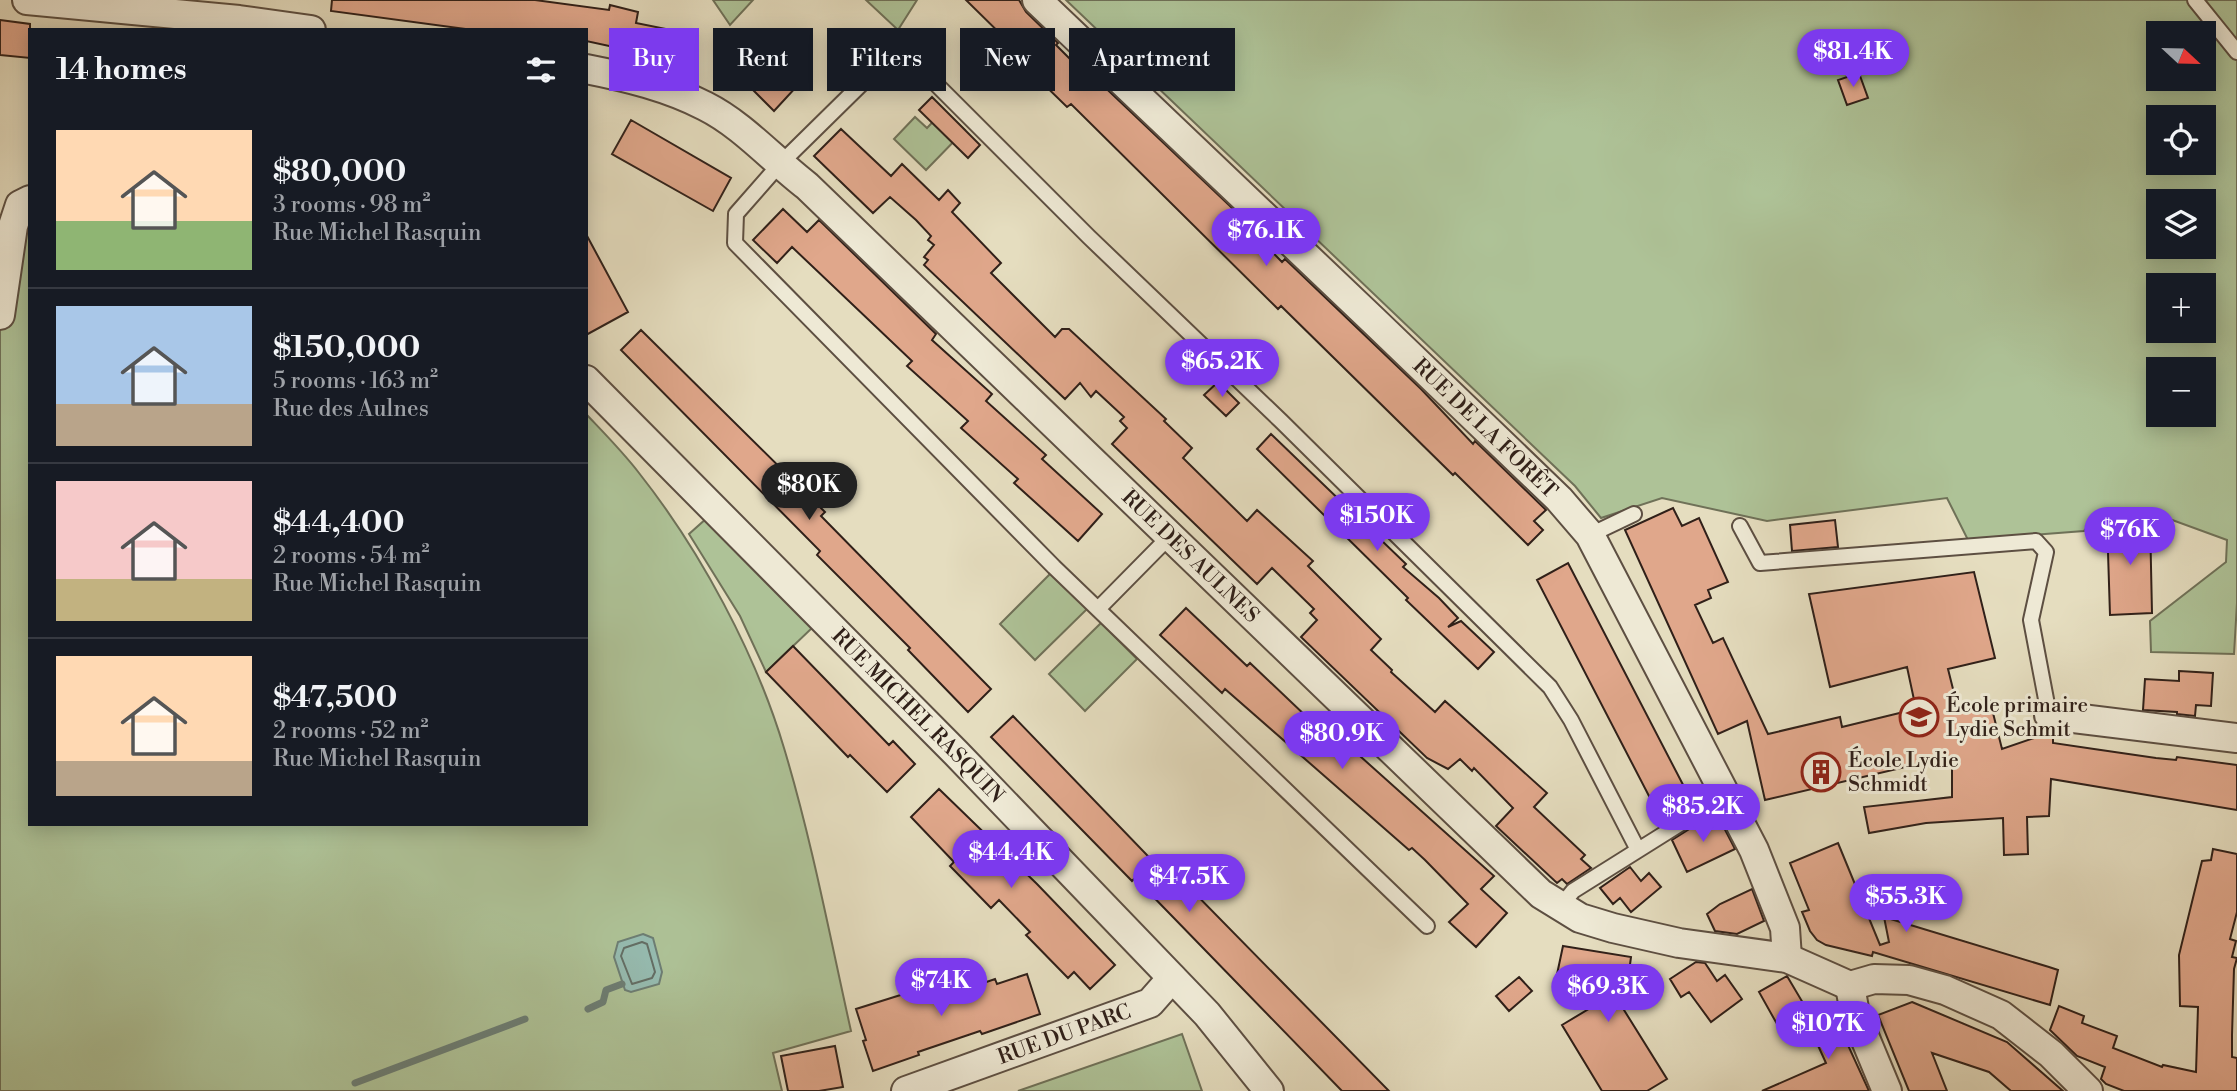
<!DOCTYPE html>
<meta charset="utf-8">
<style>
:root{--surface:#171b24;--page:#20242c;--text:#f1f3f6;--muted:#9ea1a6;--line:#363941;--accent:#7c3aed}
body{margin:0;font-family:"Libre Bodoni",serif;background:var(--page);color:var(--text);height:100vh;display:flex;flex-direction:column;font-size:26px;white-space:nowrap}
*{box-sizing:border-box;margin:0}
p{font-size:23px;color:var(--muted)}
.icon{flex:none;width:38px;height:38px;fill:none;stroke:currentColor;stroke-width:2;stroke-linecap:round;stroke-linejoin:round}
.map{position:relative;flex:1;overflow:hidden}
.sheet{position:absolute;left:28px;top:28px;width:560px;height:798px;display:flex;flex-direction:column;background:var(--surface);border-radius:0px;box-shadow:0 4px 18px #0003}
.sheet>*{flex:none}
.guide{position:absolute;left:609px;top:28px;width:665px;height:63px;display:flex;gap:14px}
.needle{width:46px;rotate:112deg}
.controls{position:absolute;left:2146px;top:21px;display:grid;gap:14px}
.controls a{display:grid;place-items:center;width:70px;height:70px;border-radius:0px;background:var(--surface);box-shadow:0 4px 18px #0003;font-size:35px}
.price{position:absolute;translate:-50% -60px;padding:0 16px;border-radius:24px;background:var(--accent);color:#fff;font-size:23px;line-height:46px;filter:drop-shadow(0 2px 4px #0008)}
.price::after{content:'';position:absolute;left:50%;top:42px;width:21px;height:16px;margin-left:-10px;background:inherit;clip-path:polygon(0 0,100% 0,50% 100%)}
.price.active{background:#222;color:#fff}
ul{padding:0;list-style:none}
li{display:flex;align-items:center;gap:21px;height:175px;padding:0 28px}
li+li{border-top:2px solid var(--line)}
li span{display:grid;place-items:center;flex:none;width:196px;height:140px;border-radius:0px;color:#555}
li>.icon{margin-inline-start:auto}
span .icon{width:84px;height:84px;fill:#fffc;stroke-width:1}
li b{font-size:30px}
h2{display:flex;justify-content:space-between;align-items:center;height:84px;padding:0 28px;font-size:30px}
.pill{padding:0 24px;border-radius:0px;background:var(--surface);box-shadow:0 4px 18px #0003;font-size:24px;line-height:63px}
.pill.active{background:var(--accent);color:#fff}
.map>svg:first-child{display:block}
.green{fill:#aec297;stroke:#6f7158;stroke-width:2;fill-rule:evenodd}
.water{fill:#96bcb1;stroke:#6d7e74;stroke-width:2}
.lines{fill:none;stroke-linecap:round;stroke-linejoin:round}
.shore{stroke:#636e65;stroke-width:2}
.stream{stroke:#6d7e74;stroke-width:7}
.building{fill:#e0a78b;stroke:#302019;stroke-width:2}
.service-casing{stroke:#5d4f42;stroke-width:18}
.minor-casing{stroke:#5d4f42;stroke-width:32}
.service{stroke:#eee9d5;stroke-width:14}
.minor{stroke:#eee9d5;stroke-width:28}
.labels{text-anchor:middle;stroke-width:6;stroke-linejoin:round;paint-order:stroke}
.street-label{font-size:21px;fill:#302019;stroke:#eee9d5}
.poi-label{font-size:21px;fill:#302019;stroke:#eee9d5;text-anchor:start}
</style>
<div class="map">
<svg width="2237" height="1091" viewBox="0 0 2237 1091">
<rect width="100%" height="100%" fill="#e5ddbf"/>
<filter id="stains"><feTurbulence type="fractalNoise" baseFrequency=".00286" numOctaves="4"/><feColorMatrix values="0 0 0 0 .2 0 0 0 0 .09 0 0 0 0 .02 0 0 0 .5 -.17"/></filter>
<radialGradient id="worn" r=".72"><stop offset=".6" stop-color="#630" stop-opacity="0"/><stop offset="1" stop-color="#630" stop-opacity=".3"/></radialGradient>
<!-- green -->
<path class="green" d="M713 0H753L730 25Z
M866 0H917L898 30Z
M1066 0H2237V603L2234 654 2151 652 2150 621 2226 562 2227 540 2145 510 2098 515 2084 531 1968 540 1947 498 1767 521 1662 498 1601 518 1575 486ZM2158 33H2203V79H2158ZM2158 117H2203V163H2158ZM2158 201H2203V247H2158ZM2158 285H2203V331H2158ZM2158 369H2203V415H2158Z
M944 110 965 130 926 170 894 139 915 117 927 128Z
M30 200V824H586V414C604 433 623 452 639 473 700 550 756 654 784 748 812 841 830 937 851 1031L773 1053 782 1091H0V315Z
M707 518 813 627 766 672 740 616 689 534Z
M1051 573 1087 609 1035 660 1000 624Z
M1101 623 1137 659 1085 711 1049 674Z
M1182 1034 1202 1091H1018Z"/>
<!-- water -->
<path class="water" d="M643 934 653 938 662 972 659 984 631 992 625 990 614 957 618 942Z"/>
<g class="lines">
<!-- shore -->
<path class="shore" d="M642 942 647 944 655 972 652 978 632 984 621 956 624 948Z"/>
<!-- stream -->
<path class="stream" d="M588 1009 603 1002 606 990 622 984
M355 1083 525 1019"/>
</g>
<!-- building -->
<path class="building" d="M332 0H535L609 10 610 5 638 12 636 23 666 29 660 57 586 41V30H473L331 11Z
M966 0H1019L1026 12 1058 43 1056 45 1089 78 1092 75 1250 225 1248 227 1282 262 1285 259 1421 389 1473 444 1475 441 1546 510 1534 521 1543 530 1528 545 1455 473 1453 475 1281 306 1278 309 1071 104 1067 107 1025 66 1029 62Z
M0 20 30 24V58L0 55Z
M776 61 798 85 774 111 750 87Z
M1859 73 1868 98 1847 105 1838 80Z
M932 97 980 145 968 158 919 110Z
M631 120 731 178 713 211 612 154Z
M841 129 891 176 902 164 939 200 948 190 960 203 952 212 1001 263 991 273 1055 337 1062 329H1069L1166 419 1164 421 1192 448 1183 458 1247 521 1257 510 1313 561 1308 566 1381 639 1371 650 1392 670 1391 672 1435 712 1445 701 1547 793 1534 807 1585 855 1581 859 1591 868 1567 884 1562 879 1557 883 1496 826 1513 808 1474 768 1472 771 1460 759 1448 769 1427 758 1301 637 1317 620 1310 613 1314 609 1272 568 1257 584 1112 444 1127 428 1120 421 1124 417 1096 391 1091 397 1080 383 1065 399 924 265 928 260 924 257 934 245 928 240 931 236 916 220 890 197 873 213 814 156Z
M783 209 807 232 819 220 936 334 932 340 992 394 986 401 1046 455 1042 459 1102 514 1078 541 1014 483 1018 479 961 428 968 421 907 366 912 361 792 247 777 263 753 240Z
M586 234 628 312 586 335Z
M641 330 825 512 821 516 991 689 968 712 908 650 910 648 817 555 820 551 621 350Z
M1218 382 1239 403 1226 416 1204 395Z
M1271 434 1406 564 1403 567 1439 598 1458 618 1448 627 1461 621 1494 652 1478 669 1406 600 1408 598 1257 449Z
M1673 508 1682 526 1699 518 1728 582 1708 590 1711 598 1695 605 1713 643 1723 638 1768 734 1840 717 1842 727 1916 709 1907 667 1830 687 1809 594 1974 572 1995 658 1948 669 1958 709 1990 701 2002 749 2034 738 2053 737V743L2094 749 2156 758 2176 760 2177 757 2237 765V810L2051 779 2049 816 2027 817 2028 854 2004 855 2003 818 1926 823 1869 833 1864 807 1952 797V756L1765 800 1747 721 1718 734 1625 530Z
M1835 520 1838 547 1792 551 1790 525Z
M2150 520 2152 613 2110 615 2107 521Z
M1568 563 1693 804 1663 823 1537 580Z
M1186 608 1247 666 1250 663 1309 719 1313 714 1494 876 1481 889 1507 913 1476 947 1449 922 1468 904 1425 860 1412 848 1409 850 1225 689 1222 693 1160 635Z
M793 646 889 745 893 741 915 764 887 792 850 755 848 757 766 672Z
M2179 671 2213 673 2211 706 2196 705 2195 716 2177 714V712L2143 710 2145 679 2179 681Z
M1013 716 1170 879 1175 873 1389 1091H1342L1135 878 1132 881 991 737Z
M939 789 1037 884 1115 965 1090 989 1074 972 1068 978 1026 935 1030 932 999 900 991 908 950 866 954 862 911 817Z
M1719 818 1735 849 1687 872 1672 840 1702 821 1704 825Z
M1838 843 1880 945 1889 942 1884 917 2049 967 2058 970 2050 1005 1873 952 1872 956 1826 945 1817 940 1810 931 1802 912 1809 910 1790 863Z
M2213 849 2237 854V912L2230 939 2236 941 2232 957 2237 958 2234 969 2232 1035V1057L2237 1058V1091H2124L2106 1084 2101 1079 2105 1067 2077 1056 2050 1030 2059 1006 2084 1016 2082 1023 2117 1036 2113 1048 2162 1067 2163 1065 2196 1072 2198 1007 2180 1006 2179 955 2202 861 2211 860Z
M1630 867 1641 881 1649 873 1661 887 1631 912 1620 898 1613 904 1600 888Z
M1752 889 1764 921 1737 934 1715 931 1707 914 1720 904Z
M1563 946 1631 957 1624 1010 1667 1079 1647 1091H1602L1562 1025 1617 992 1556 979Z
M1696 962 1705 963 1717 981 1725 975 1742 999 1711 1022 1689 992 1681 997 1670 979Z
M1027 974 1040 1014 982 1034 980 1031 918 1052 919 1055 873 1071 863 1041 866 1040 856 1009 942 982 946 996 995 979 997 984Z
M1787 976 1806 1008 1777 1024 1759 992Z
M1519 977 1532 991 1509 1011 1496 996Z
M1912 1002 2007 1042 2063 1091H2011L1989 1072 1932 1053 1947 1091H1909L1878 1015Z
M1830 1006 1869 1091H1762L1826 1063 1805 1017Z
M835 1046 843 1087 819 1091H788L781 1056Z"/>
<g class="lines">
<defs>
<path id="service" d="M2195 0 2237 52
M1740 526 1760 563 2036 541 2046 552 2031 620 2049 715
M1590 535 1634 514
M1098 609 1170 536
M1560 907 1573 891 1726 795
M1427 926 1054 567 735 243 736 214 779 165 899 47 1089 237 1281 421 1550 687 1571 720 1638 850"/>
<g id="minor">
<path d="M27 0 239 20 311 30"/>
<path id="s1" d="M1037 0 1374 321 1559 499 1590 535 1754 850 1785 928 1787 958"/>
<path id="s2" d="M586 69C627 77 668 87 705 106 743 125 773 160 807 186L1541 894 1580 918 1613 928 1679 943 1787 958 1850 986 1874 979 1909 980 1945 990 2001 1015 2051 1054 2088 1091"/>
<path d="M0 315 13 226 20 205 30 200"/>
<path id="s3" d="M586 380 956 753 1207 1014 1269 1091"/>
<path d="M2049 715 2237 738"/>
<path d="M1850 986 1855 1014 1887 1091"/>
<path id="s4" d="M906 1091 1150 1003 1172 978"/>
</g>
</defs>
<!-- service casing -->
<use href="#service" class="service-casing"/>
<!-- minor casing -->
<use href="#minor" class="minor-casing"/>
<!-- service -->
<use href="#service" class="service"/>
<!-- minor -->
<use href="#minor" class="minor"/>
</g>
<!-- icons -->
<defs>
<symbol id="school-ring" viewBox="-11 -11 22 22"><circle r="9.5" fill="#eee9d5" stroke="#8f2418" stroke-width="1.5"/><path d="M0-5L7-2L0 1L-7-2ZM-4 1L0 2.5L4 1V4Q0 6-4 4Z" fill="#8f2418"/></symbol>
<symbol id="building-ring" viewBox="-11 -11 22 22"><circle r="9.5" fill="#eee9d5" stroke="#8f2418" stroke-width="1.5"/><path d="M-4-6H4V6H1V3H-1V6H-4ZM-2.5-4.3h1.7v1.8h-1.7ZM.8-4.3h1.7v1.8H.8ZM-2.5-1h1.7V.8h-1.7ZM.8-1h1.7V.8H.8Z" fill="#8f2418"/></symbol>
</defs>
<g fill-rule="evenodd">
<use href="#school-ring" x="1897" y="695" width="44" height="44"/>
<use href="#building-ring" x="1799" y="750" width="44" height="44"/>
</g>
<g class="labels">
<!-- street labels -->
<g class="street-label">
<text dy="7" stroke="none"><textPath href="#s1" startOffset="620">RUE DE LA FORÊT</textPath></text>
<text dy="7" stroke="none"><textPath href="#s2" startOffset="788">RUE DES AULNES</textPath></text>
<text dy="7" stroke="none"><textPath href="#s3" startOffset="472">RUE MICHEL RASQUIN</textPath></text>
<text dy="7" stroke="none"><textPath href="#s4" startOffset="168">RUE DU PARC</textPath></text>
</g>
<!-- poi labels -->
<g class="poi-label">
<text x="1946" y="712">École primaire<tspan x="1946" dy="24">Lydie Schmit</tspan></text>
<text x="1848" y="767">École Lydie<tspan x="1848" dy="24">Schmidt</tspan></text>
</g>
</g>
<rect width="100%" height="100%" filter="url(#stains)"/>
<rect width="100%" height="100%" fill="url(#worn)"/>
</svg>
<div class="controls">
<a><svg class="needle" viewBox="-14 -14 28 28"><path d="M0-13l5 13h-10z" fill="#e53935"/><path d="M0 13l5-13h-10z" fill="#9ea1a6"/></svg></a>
<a><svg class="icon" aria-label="locate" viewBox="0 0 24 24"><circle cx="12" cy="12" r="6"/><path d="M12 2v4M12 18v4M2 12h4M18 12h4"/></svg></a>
<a><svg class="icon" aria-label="layers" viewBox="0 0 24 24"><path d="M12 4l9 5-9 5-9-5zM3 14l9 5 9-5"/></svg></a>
<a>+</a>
<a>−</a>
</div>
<b class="price" style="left:1853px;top:89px">$81.4K</b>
<b class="price" style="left:1266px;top:268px">$76.1K</b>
<b class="price" style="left:1222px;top:399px">$65.2K</b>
<b class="price active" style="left:809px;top:522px">$80K</b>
<b class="price" style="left:1377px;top:553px">$150K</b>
<b class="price" style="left:2130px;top:567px">$76K</b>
<b class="price" style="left:1342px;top:771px">$80.9K</b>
<b class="price" style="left:1703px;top:844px">$85.2K</b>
<b class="price" style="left:1011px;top:890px">$44.4K</b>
<b class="price" style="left:1189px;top:914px">$47.5K</b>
<b class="price" style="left:1906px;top:934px">$55.3K</b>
<b class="price" style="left:941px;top:1018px">$74K</b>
<b class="price" style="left:1608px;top:1024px">$69.3K</b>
<b class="price" style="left:1828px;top:1061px">$107K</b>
<div class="guide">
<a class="pill active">Buy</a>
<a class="pill">Rent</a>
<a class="pill">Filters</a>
<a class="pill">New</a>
<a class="pill">Apartment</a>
</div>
<section class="sheet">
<h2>14 homes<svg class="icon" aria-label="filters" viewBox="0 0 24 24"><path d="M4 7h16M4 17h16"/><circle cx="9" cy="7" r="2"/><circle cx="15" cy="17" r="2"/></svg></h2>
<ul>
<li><span style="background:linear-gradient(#ffd9b3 65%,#8fb573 0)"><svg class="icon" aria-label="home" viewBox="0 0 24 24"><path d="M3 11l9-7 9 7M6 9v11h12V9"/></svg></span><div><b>$80,000</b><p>3 rooms · 98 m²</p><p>Rue Michel Rasquin</p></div></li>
<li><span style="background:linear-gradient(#a9c7e8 70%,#b9a48a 0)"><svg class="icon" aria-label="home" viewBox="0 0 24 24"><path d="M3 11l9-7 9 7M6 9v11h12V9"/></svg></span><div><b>$150,000</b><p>5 rooms · 163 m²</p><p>Rue des Aulnes</p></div></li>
<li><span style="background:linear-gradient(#f6c9c9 70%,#c2b280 0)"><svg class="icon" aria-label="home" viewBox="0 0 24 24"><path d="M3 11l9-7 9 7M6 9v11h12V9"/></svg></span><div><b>$44,400</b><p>2 rooms · 54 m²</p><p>Rue Michel Rasquin</p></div></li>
<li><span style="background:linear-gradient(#ffd9b3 75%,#b9a48a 0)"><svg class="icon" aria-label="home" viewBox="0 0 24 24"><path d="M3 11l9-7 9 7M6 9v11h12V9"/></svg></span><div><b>$47,500</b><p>2 rooms · 52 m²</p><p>Rue Michel Rasquin</p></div></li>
</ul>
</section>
</div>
